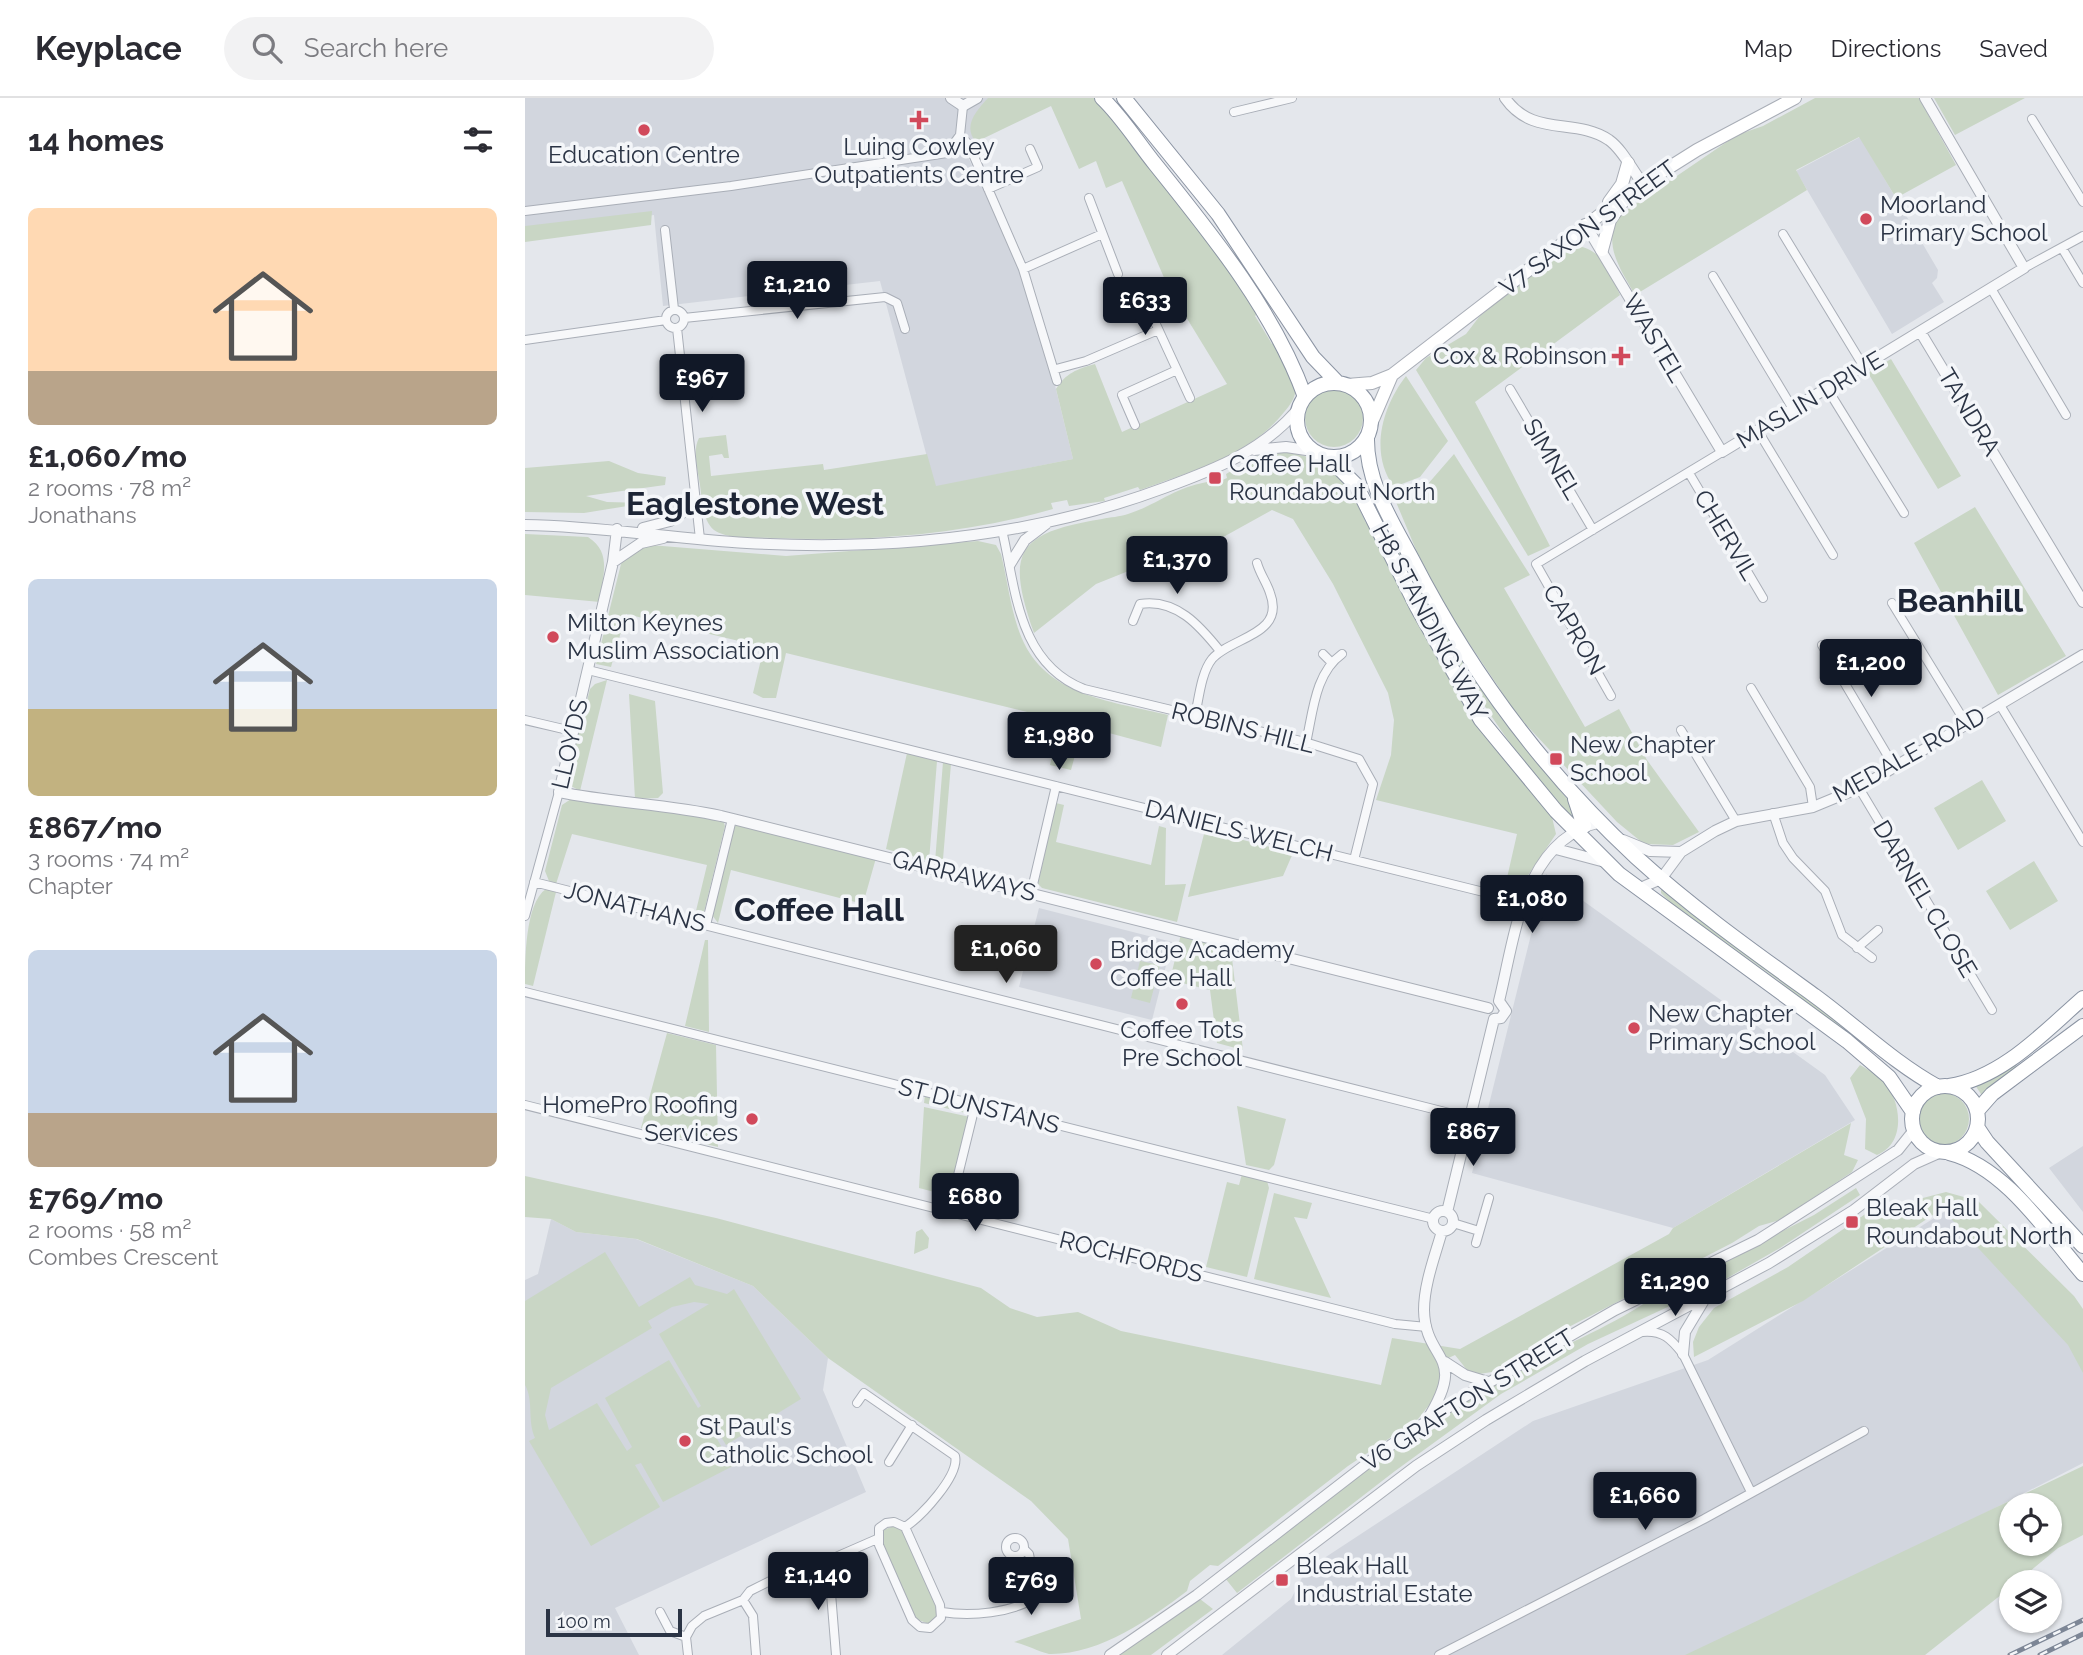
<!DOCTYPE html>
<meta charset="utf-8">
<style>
:root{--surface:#fff;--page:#f2f2f3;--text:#2b2b33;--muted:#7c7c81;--line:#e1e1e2;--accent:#111827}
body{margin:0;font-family:Raleway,sans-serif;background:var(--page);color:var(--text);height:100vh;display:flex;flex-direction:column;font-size:26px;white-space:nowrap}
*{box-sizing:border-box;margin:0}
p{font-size:23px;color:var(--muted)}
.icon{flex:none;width:38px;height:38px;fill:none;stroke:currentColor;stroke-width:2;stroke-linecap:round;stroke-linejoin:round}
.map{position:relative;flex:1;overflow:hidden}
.drawer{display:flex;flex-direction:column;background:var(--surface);width:525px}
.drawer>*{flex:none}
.tools{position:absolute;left:1474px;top:1395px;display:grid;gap:14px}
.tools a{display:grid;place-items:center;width:63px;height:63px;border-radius:50%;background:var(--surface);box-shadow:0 2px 5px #0004;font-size:35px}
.scale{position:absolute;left:21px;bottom:18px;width:136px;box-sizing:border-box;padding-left:7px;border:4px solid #2b3445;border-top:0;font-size:19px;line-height:24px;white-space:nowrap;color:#2b3445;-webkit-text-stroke:5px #f4f6f9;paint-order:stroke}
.price{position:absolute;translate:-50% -60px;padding:0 16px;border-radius:7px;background:var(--accent);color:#fff;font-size:23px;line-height:46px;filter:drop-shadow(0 2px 4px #0008)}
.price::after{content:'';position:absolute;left:50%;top:42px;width:21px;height:16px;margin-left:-10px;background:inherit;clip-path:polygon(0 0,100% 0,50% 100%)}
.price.current{background:#222;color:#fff}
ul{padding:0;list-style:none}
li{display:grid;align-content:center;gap:14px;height:371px;padding:0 28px}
li span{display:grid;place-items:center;height:217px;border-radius:10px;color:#555}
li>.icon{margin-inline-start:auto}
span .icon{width:126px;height:126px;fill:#fffc;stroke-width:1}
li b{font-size:30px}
h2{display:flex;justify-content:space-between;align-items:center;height:84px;padding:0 28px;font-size:30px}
header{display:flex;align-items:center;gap:42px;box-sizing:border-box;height:98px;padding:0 35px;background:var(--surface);border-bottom:2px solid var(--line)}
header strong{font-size:33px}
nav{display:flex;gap:38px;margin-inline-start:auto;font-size:24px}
.search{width:490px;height:63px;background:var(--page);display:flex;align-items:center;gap:18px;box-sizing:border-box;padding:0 24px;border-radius:38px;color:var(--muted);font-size:26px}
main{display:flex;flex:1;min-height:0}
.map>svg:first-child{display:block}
.built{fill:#d2d6de}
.green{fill:#c9d6c5;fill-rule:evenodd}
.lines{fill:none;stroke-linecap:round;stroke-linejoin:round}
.minor-casing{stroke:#a9aeb7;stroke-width:10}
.tertiary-casing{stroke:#a9aeb7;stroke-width:12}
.secondary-casing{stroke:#a9aeb7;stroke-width:14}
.trunk-casing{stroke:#8b94a3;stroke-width:16}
.minor{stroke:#f7f8fa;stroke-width:8}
.tertiary{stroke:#f7f8fa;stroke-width:10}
.secondary{stroke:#fff;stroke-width:12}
.trunk{stroke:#fff;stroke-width:14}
.rail-casing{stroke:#7d8696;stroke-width:5}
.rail{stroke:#f4f6f9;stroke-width:2.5;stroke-dasharray:8;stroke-linecap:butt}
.poi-dot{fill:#d1495b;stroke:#f4f6f9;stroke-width:2.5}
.labels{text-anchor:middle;stroke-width:7;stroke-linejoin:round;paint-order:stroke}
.poi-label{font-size:24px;fill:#2b3445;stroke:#f4f6f9;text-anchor:start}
.street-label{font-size:24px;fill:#2b3445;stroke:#f4f6f9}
.district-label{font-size:32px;font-weight:bold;fill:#1d2536;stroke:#f4f6f9}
</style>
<header>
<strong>Keyplace</strong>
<div class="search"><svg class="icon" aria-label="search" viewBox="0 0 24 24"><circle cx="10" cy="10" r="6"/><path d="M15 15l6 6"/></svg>Search here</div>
<nav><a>Map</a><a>Directions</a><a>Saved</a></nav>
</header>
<main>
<section class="drawer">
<h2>14 homes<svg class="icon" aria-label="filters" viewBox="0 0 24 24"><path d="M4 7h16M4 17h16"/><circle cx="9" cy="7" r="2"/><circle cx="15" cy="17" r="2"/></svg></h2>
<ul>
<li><span style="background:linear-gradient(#ffd9b3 75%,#b9a48a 0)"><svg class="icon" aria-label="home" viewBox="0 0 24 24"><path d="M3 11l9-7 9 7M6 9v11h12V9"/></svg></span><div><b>£1,060/mo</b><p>2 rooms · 78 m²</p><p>Jonathans</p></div></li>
<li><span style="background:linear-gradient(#c9d6e8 60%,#c2b280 0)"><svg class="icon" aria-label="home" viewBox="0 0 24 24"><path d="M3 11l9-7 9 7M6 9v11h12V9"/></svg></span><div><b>£867/mo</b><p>3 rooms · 74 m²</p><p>Chapter</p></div></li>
<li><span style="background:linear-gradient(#c9d6e8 75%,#b9a48a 0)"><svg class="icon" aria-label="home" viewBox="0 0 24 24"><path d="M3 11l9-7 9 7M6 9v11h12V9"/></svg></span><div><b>£769/mo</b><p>2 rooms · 58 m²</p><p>Combes Crescent</p></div></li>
</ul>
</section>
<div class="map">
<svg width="1558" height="1557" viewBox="0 0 1558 1557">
<rect width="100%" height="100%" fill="#e4e7ec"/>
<!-- built -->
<path class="built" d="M0 0H470L442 57 497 173 514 222 548 361 410 389 355 183 138 208 129 117 0 132Z
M1335 39 1413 172 1412 180 1407 185 1419 204 1367 236 1271 73Z
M1021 776 1300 977 1330 1022 1148 1130 947 1075Z
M514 810 647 844 627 922 494 889Z
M1558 1048V1114L1524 1070Z
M1422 1112 1544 1247 1558 1272V1365L1320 1487 1172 1557H697L766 1501 781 1472 1008 1323 1183 1262Z
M26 1121 51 1134 111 1141 228 1188 303 1260 298 1292 341 1394 90 1510 114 1557H0V1182L13 1176Z"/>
<!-- green -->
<path class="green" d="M463 0H570L688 150 733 215 730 218 747 246 750 244C756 258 767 274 770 289 772 298 765 307 760 313 725 358 666 373 615 392L613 389 579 400 580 403 544 408 542 402 526 405 528 411C436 437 342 444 247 440 231 439 203 442 189 432 177 422 177 401 175 387 173 373 167 353 174 340L201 337 204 360H199L197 356 184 358 186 378 298 366 299 372 402 356 411 388 548 361 531 291C541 275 552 271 570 266L597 334 702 286 644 191 597 83 581 90 571 63 554 71 526 8 451 44C437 28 452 12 463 0Z
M1290 0H1394L1431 67 1371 100 1334 39 1271 72 1282 92 1110 197C1095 170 1078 148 1093 118L1212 37 1238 28Z
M1409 0H1500L1430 37Z
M127 113 126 127 0 144V128Z
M1046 147C1077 149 1084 172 1095 197L950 304 1025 448 1003 458 891 272 901 260 941 236 954 219 1026 159Z
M1366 261 1436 378 1413 391 1343 275Z
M881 278 923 343 895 379 869 389C844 355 857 309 881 278Z
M780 320a29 29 0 1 1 58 0a29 29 0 1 1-58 0Z
M761 354C818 365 818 376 841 425L846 423 888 511 1026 715 1031 736 993 792 979 793 992 736 851 702 866 657 869 622 863 595 808 486 768 421 747 412 673 453 631 462 571 486 509 535C480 453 492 435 577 421 586 419 594 419 603 416 634 406 646 391 682 384L684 388 702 380 701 376 732 358Z
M929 356 1005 477 979 490 1060 629 1094 611 1122 662 1174 734 1148 747 1119 746 1092 724 993 618 925 517 892 454 871 404 902 387Z
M84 363 113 375 141 379 140 387 61 398 82 404 121 405 59 415 0 414V370Z
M1450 409 1541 558 1473 597 1389 445Z
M861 417 973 616 1052 713 1050 724C965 633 911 531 856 420Z
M0 436 63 439C88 455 77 478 75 504L0 497Z
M453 443 471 447 476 456C483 484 486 518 499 545 525 599 591 604 643 617L636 649 558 628 546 672 525 667 535 622 261 555 251 600H238L228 595 239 549 101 516 86 569 71 566 96 466 101 458 125 447 261 458Z
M82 582 55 693 46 688 42 681 65 591 70 586Z
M104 596 130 603 138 695 133 700 110 701Z
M382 655 412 663 404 763 361 751Z
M418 664 426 666 418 761 413 765 410 764Z
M1457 682 1481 723 1433 752 1409 710Z
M46 701 198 722 200 728 179 814 170 817 182 767 47 736 31 786 24 783 20 773 37 707Z
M531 705 539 707 531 744 626 767 634 728 641 730 640 787 661 786 652 824 517 790 513 786Z
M212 727 351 760 338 806 206 772 193 825 187 817 209 729Z
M680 732 768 755 758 778 663 799Z
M1509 763 1533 803 1485 832 1461 793Z
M1136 790 1329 932 1323 938 1253 882 1146 805 1136 795Z
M21 791 31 794 8 888 0 886C0 863 0 805 21 791Z
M656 836 702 848 706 852 718 952 692 945 685 892 645 882Z
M180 842H183L184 934 160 928Z
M615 863 635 867 625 905 606 900Z
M142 935 191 947 193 1049 116 1030Z
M1487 964 1492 968 1458 999 1450 987Z
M1335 967C1343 972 1353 976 1359 983 1376 1003 1382 1045 1352 1057L1340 1051 1341 1021 1325 980Z
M1392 1021a26 26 0 1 1 52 0a26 26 0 1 1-52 0Z
M400 997 436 1006 445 1016 399 1005Z
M712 1008 761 1021 749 1067 744 1072 721 1067Z
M399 1009 445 1019 425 1098 394 1090Z
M1326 1025 1319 1057 1333 1062 1327 1074 1255 1122 1234 1128 1207 1145 1032 1235 967 1274 954 1276 942 1272 930 1257 917 1263 912 1297 893 1321 823 1368 693 1468 685 1467 665 1483 662 1493C625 1521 575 1557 524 1556 512 1553 502 1547 489 1544L556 1521 543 1441 506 1403 303 1260 228 1188 112 1141 51 1134 26 1121 0 1119V1078L191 1120 456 1190 485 1210 512 1219 553 1214 596 1233 856 1287 867 1240 935 1251 1144 1136 1148 1130Z
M717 1076 742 1083 744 1090 722 1179 681 1169 702 1084 714 1087Z
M1331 1090 1335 1097 1255 1150 1190 1187 1063 1246 976 1296 870 1373 712 1495 700 1480C791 1409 881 1337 981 1279 1029 1250 1084 1231 1130 1198L1289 1117Z
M1421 1094 1453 1103 1549 1198 1558 1211V1275L1543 1247 1417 1111 1278 1203 1169 1259 1168 1244 1174 1229 1189 1210 1263 1169 1355 1106 1370 1114 1394 1101Z
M749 1095 787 1105 782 1121 769 1119 806 1200 729 1181Z
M397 1131 404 1140 403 1150 389 1156 391 1134Z
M80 1154 114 1209 165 1179 170 1187 202 1196 209 1191 276 1301 201 1347 186 1322 182 1324 208 1368 138 1404 116 1365 110 1367 135 1409 66 1448 4 1343 10 1340C2 1322 9 1303 0 1287V1203ZM169 1204 184 1206 134 1236 176 1308 173 1310 144 1262 80 1300 107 1349 102 1353 72 1305 24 1332 20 1317 26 1290 127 1230 123 1223 147 1209Z
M1558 1368V1437L1533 1450 1492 1484H1486V1489L1400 1557H1160ZM1486 1407H1524V1446H1486Z
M369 1428 377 1432 411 1509 412 1518 404 1526 391 1521 357 1444 358 1432Z
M675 1501 688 1511 626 1557H592Z"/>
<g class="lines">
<defs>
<path id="minor" d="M709 14 767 0
M1507 21 1558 104
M435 37 444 47 498 171 532 283
M463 91 513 69 505 51
M564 100 593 176
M0 113 206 88 422 55 435 37 438 8
M140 132 149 211
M1258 136 1339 269
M1537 150 1558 185
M1499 170 1558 138
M498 171 577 136
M1188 178 1268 311
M1467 192 1541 317
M646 200 623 209 665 300
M141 221a9 9 0 1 1 18 0a9 9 0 1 1-18 0Z
M159 220 360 199 372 205 380 231
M152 230 175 441
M0 242 141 222
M531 271 561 263 633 232
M985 291 1068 432
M1303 292 1379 415
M610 327 597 297 652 272
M1233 333 1308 457
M1164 375 1238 500
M477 432C491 492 493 565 559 591L780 644 834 661 848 686 829 762
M1367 505 1442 627
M608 523 615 506C651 500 675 528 695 553
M1297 547 1370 670
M798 556 806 564
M63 572 999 804
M1226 590 1285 689 1288 709
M1086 598 1011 466 1197 354
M1475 607 1558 744
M670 618C674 600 676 575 687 561 706 539 761 537 745 495 742 485 735 476 732 465
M0 622 47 633
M1156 632 1211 723
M781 645C788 614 790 575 817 556
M1334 690 1467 912
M1248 715 1258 745 1268 760 1300 793 1317 837 1347 860
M9 784 944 1020
M506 795 531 688
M0 818 34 694
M181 827 207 721
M1332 850 1353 832
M0 894 909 1121
M0 1007 870 1226 902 1229
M424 1114 450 1008
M928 1125 954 1133
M951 1145 964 1100
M1117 1234C1138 1232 1146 1241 1158 1256L1226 1394
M332 1305 339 1295 430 1358C435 1377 396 1419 380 1429
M364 1364 387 1327
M369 1424 380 1429 415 1507 416 1520 405 1530 395 1529 387 1522 354 1447V1430L361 1425Z
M481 1449a9 9 0 1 1 18 0a9 9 0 1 1-18 0Z
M297 1465 305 1483 311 1557
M218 1502 228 1518 231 1557
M135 1514 145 1533 161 1539
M417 1514C446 1519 486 1515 512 1499L504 1456 499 1451
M163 1557 161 1539 167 1528 179 1518 218 1502 225 1493 277 1467 297 1465 352 1441
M914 1557 1179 1421 1339 1333"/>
<path id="tertiary" d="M426 0 438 8 452 0
M980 0C1008 40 1050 19 1084 42 1098 52 1107 72 1118 86
M1060 126 1197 354 1499 170 1400 0
M1396 235 1558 504
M729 352 761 349 788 353
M0 427C75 428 148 441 222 445 362 453 507 439 639 390 691 371 738 353 774 310
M118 430 145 423 172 405
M92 431 88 464 34 694C88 705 142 706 196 718L963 910
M88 464 116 445 138 440
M485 466 500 442 521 426
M1098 742 1125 753 1156 754
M1031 751 1080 764
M1113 791 1136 781 1156 754 1190 733 1211 723 1288 709 1334 690 1558 557
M974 903C990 839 998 741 1076 724
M969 921 976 920 981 913 974 903
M908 1123a10 10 0 1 1 20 0a10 10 0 1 1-20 0Z
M922 1114 969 921
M1158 1256 1160 1234 1178 1204
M920 1264 940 1277 963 1284
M902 1322C944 1255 900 1265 899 1212 899 1186 910 1158 917 1133
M585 1557 672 1497 866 1347 939 1299 1090 1212 1233 1142 1373 1052 1389 1032
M642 1557 891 1368 961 1322 1060 1263 1244 1165 1329 1112 1389 1066 1416 1054"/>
<path id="secondary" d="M1084 104 1097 86 1103 65
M1077 152 1085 122 1099 102
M822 287 847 285 867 277 1102 96 1172 52 1270 0
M846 326 867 277"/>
<path id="trunk" d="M577 0C597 19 613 45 630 66 687 137 749 213 780 299
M599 0 693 116 788 259 813 285
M772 322a37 37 0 1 1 74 0a37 37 0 1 1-74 0Z
M842 339C841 384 866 422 887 461 944 572 1019 674 1111 759 1167 810 1229 854 1290 898 1331 928 1369 965 1413 989
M804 360 831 387 892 509 956 622 1031 713 1094 776 1322 943 1364 979 1388 1014
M1050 701 1059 728
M1424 988C1477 980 1519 934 1558 900
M1387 1021a33 33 0 1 1 66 0a33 33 0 1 1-66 0Z
M1452 1013 1467 996 1558 928
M1452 1029 1462 1044 1558 1148
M1424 1055C1480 1069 1521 1133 1558 1176"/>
</defs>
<!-- minor casing -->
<use href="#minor" class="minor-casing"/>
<!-- tertiary casing -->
<use href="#tertiary" class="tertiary-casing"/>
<!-- secondary casing -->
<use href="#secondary" class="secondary-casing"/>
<!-- trunk casing -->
<use href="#trunk" class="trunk-casing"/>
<!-- minor -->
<use href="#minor" class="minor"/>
<!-- tertiary -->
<use href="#tertiary" class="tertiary"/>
<!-- secondary -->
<use href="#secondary" class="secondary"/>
<!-- trunk -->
<use href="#trunk" class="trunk"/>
<defs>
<path id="rail" d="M1485 1557 1558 1522
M1515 1557 1558 1536"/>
</defs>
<!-- rail casing -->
<use href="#rail" class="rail-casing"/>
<!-- rail -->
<use href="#rail" class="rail"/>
</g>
<!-- markers -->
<g class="poi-dot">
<path d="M390.5 11.5h7v7h7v7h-7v7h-7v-7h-7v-7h7z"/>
<circle cx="119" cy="32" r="7"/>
<circle cx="1341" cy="121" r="7"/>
<path d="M1092.5 247.5h7v7h7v7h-7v7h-7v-7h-7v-7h7z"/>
<rect x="683" y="373" width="14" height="14" rx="3.5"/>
<circle cx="28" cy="539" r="7"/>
<rect x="1024" y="654" width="14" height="14" rx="3.5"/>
<circle cx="571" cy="866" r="7"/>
<circle cx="657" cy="906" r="7"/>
<circle cx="1109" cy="930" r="7"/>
<circle cx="227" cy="1021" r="7"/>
<rect x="1320" y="1117" width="14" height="14" rx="3.5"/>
<circle cx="160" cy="1343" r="7"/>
<rect x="750" y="1475" width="14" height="14" rx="3.5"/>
</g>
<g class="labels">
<!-- poi labels -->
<g class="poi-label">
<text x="394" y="57" text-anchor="middle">Luing Cowley<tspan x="394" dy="28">Outpatients Centre</tspan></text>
<text x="119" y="65" text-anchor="middle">Education Centre</text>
<text x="1355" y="115">Moorland<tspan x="1355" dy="28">Primary School</tspan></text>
<text x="1082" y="266" text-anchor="end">Cox &amp; Robinson</text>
<text x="704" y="374">Coffee Hall<tspan x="704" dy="28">Roundabout North</tspan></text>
<text x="42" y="533">Milton Keynes<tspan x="42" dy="28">Muslim Association</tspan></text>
<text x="1045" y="655">New Chapter<tspan x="1045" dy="28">School</tspan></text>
<text x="585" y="860">Bridge Academy<tspan x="585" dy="28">Coffee Hall</tspan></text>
<text x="1123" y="924">New Chapter<tspan x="1123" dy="28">Primary School</tspan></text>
<text x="657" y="940" text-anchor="middle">Coffee Tots<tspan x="657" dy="28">Pre School</tspan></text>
<text x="213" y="1015" text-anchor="end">HomePro Roofing<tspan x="213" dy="28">Services</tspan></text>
<text x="1341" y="1118">Bleak Hall<tspan x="1341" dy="28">Roundabout North</tspan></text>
<text x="174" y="1337">St Paul's<tspan x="174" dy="28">Catholic School</tspan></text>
<text x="771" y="1476">Bleak Hall<tspan x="771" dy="28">Industrial Estate</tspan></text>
</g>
<!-- street labels -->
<g class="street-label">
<text transform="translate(1063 130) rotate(-36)" y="8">V7 SAXON STREET</text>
<text transform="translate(1129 240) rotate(59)" y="8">WASTEL</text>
<text transform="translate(1285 302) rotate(-31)" y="8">MASLIN DRIVE</text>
<text transform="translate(1444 314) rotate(59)" y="8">TANDRA</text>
<text transform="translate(1027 361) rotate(59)" y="8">SIMNEL</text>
<text transform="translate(1201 437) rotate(59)" y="8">CHERVIL</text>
<text transform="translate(905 524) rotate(62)" y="8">H8 STANDING WAY</text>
<text transform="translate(1049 532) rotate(60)" y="8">CAPRON</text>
<text transform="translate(718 630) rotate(14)" y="8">ROBINS HILL</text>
<text transform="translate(45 646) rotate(-77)" y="8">LLOYDS</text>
<text transform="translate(1384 657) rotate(-29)" y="8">MEDALE ROAD</text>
<text transform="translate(714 733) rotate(14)" y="8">DANIELS WELCH</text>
<text transform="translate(439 778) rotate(14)" y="8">GARRAWAYS</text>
<text transform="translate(1400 801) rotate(59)" y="8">DARNEL CLOSE</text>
<text transform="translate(110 809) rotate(14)" y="8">JONATHANS</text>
<text transform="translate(454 1008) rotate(14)" y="8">ST DUNSTANS</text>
<text transform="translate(606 1159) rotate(14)" y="8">ROCHFORDS</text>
<text transform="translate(943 1302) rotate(-32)" y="8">V6 GRAFTON STREET</text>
</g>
<!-- district labels -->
<g class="district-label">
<text x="230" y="417">Eaglestone West</text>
<text x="1435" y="514">Beanhill</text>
<text x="294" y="823">Coffee Hall</text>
</g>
</g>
</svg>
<div class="tools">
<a><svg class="icon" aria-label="locate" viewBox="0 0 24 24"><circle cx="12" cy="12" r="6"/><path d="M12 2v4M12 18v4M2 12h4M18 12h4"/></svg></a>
<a><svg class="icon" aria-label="layers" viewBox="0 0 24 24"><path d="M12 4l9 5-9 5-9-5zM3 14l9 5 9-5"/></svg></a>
</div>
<div class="scale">100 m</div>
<b class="price" style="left:272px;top:223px">£1,210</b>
<b class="price" style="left:620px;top:239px">£633</b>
<b class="price" style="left:177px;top:316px">£967</b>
<b class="price" style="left:652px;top:498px">£1,370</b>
<b class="price" style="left:1346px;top:601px">£1,200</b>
<b class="price" style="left:534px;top:674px">£1,980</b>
<b class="price" style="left:1007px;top:837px">£1,080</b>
<b class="price current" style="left:481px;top:887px">£1,060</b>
<b class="price" style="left:948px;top:1070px">£867</b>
<b class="price" style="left:450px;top:1135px">£680</b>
<b class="price" style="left:1150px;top:1220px">£1,290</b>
<b class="price" style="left:1120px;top:1434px">£1,660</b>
<b class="price" style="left:293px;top:1514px">£1,140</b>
<b class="price" style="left:506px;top:1519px">£769</b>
</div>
</main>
